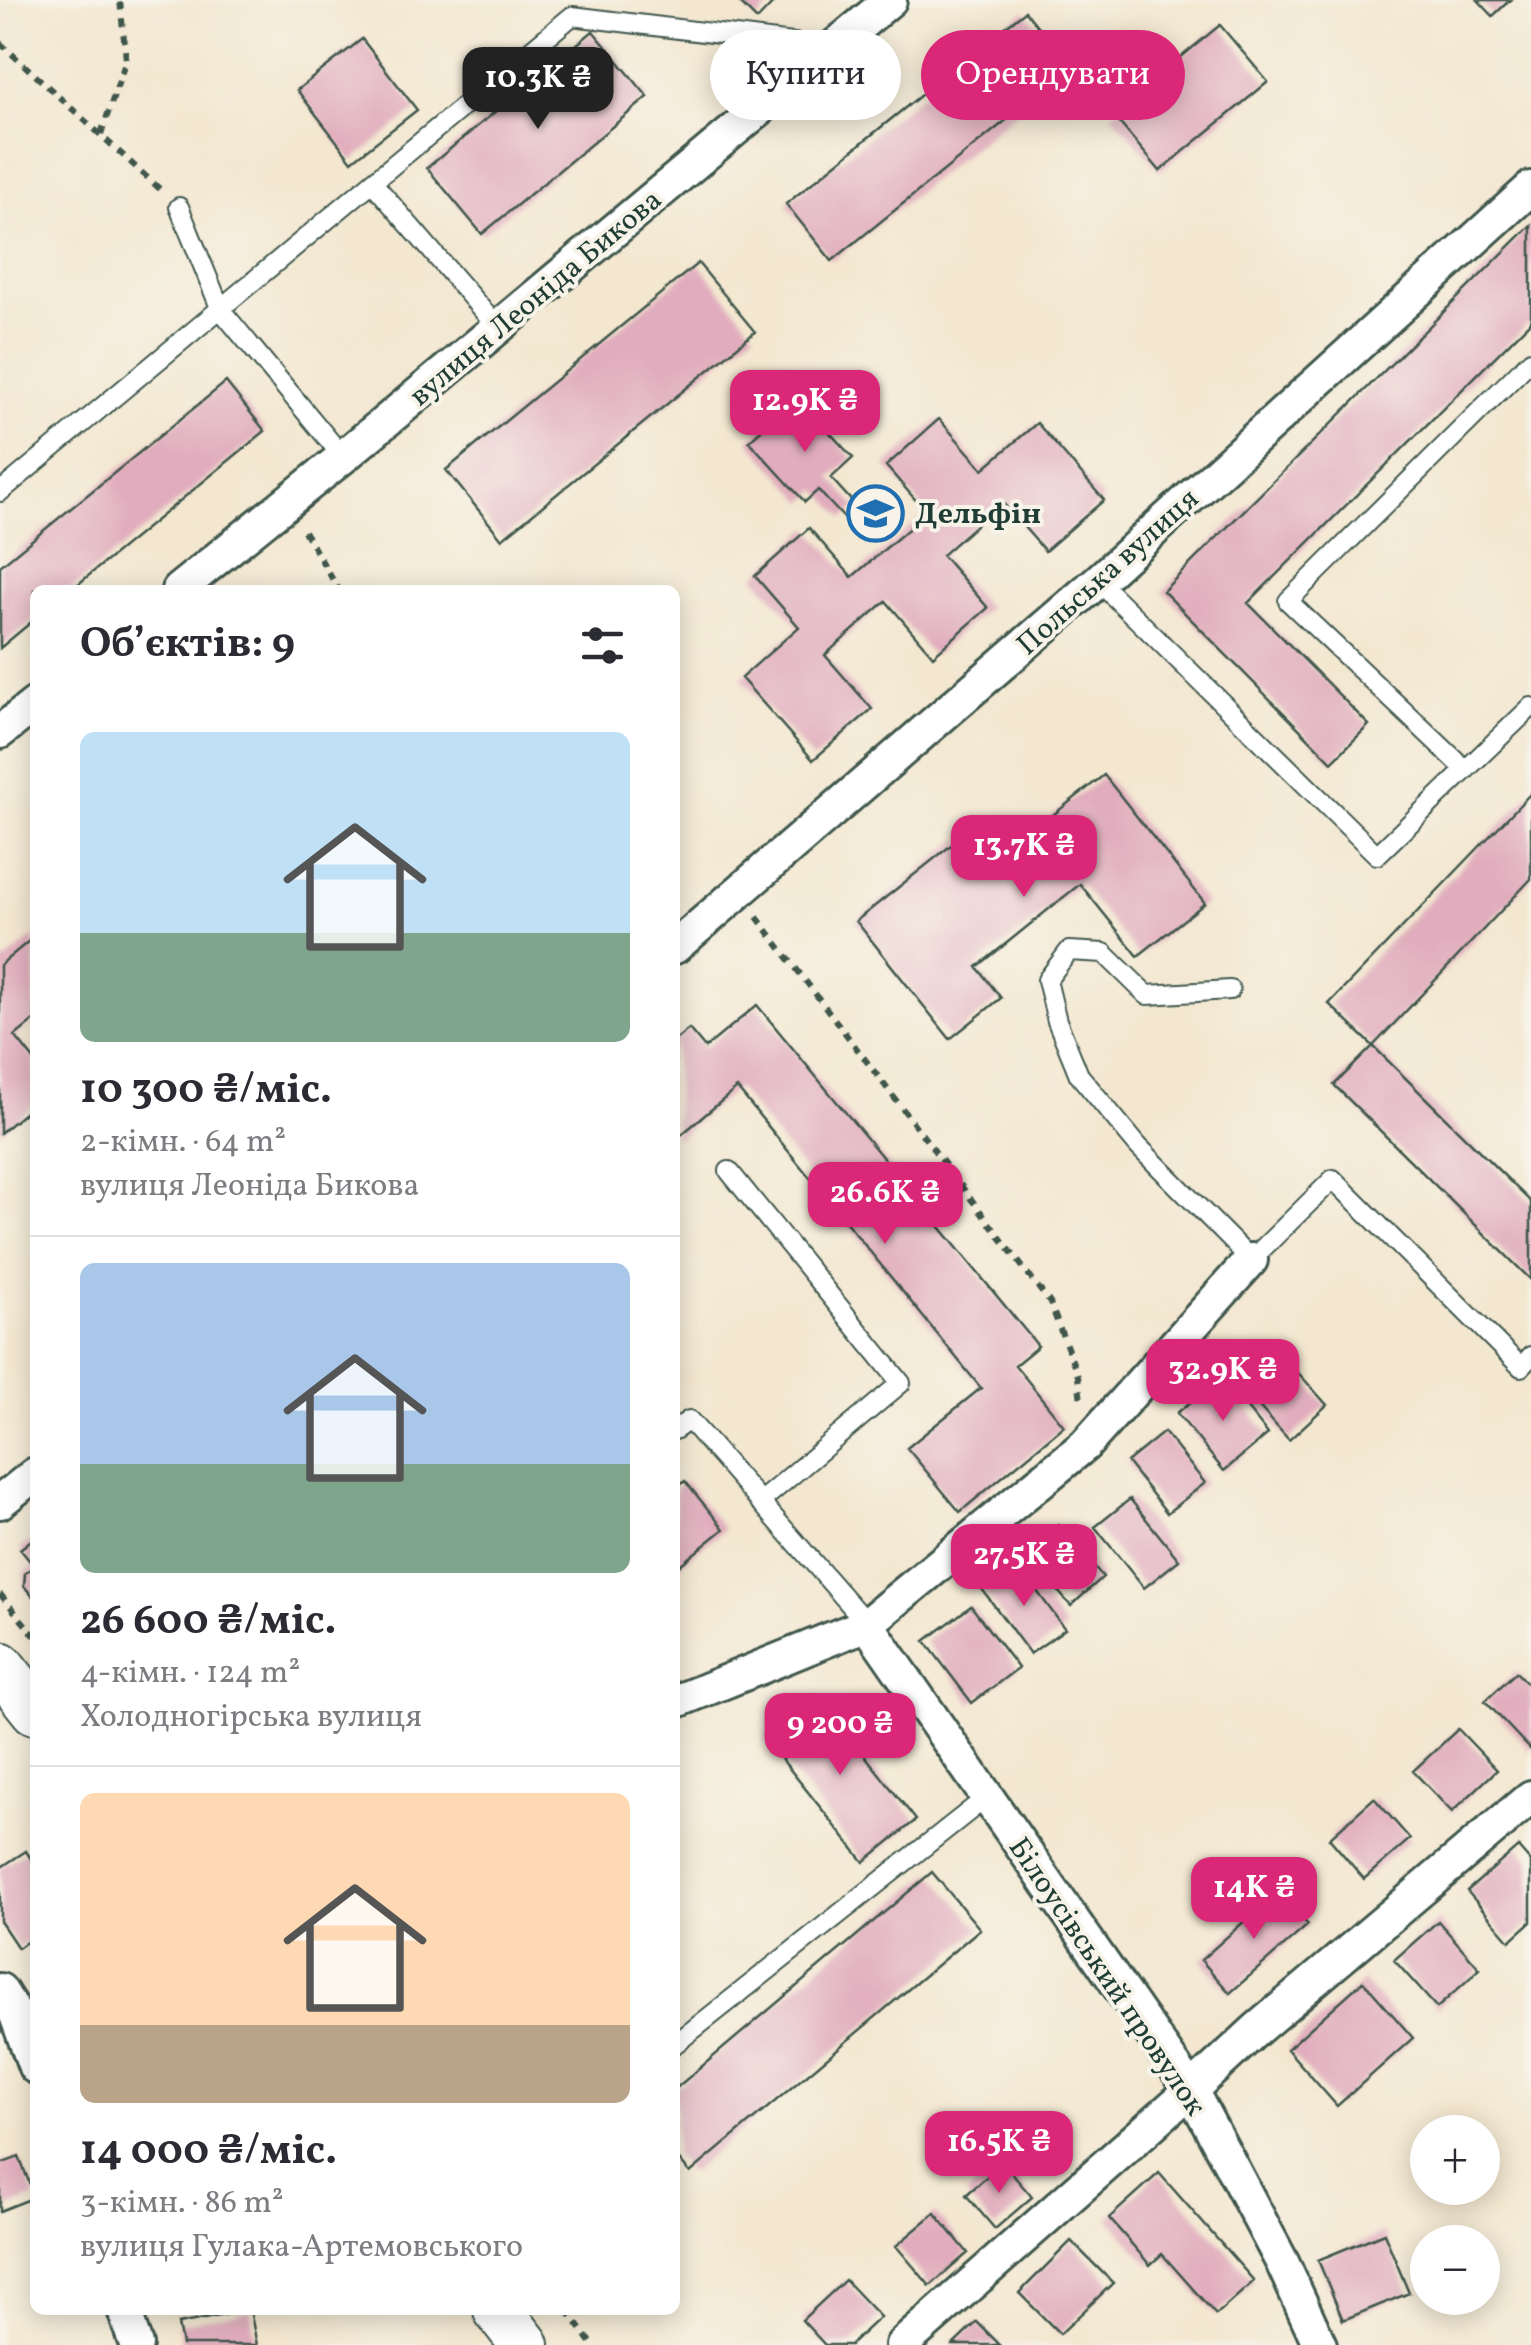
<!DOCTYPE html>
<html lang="uk">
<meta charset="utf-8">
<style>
:root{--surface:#fff;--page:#f7f7f7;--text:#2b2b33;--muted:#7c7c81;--line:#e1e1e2;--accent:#db2777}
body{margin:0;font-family:Vollkorn,serif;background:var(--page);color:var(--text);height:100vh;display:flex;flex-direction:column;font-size:38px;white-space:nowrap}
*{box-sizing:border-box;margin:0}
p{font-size:32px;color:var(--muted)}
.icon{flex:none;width:55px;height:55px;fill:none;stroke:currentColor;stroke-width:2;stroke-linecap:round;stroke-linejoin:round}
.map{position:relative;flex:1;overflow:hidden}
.side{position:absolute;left:30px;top:585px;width:650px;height:1730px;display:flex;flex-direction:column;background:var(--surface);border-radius:15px;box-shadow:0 5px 25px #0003}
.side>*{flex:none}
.banner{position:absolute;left:710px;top:30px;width:670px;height:90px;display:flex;gap:20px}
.fabs{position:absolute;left:1410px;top:2115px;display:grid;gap:20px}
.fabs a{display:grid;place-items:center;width:90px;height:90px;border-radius:50%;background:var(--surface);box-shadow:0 5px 25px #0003;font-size:50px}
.price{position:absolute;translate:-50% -85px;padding:0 22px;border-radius:20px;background:var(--accent);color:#fff;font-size:32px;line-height:65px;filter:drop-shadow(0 2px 5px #0008)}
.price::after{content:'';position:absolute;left:50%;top:60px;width:30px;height:22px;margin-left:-15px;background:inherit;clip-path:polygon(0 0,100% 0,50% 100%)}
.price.selected{background:#222;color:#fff}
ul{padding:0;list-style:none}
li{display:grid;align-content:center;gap:20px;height:530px;padding:0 50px}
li+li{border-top:2px solid var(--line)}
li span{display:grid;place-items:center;height:310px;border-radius:15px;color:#555}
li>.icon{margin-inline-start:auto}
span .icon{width:180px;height:180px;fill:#fffc;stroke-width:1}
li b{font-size:42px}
h2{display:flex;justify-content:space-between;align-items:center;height:120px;padding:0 50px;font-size:42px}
.chip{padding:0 35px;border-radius:45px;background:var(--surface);box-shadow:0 5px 25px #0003;font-size:35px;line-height:90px}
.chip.selected{background:var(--accent);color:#fff}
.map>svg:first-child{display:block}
.building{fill:#e1adbe}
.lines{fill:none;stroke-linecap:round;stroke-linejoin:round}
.service-casing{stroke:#3f564b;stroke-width:22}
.minor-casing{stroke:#3f564b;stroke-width:38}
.secondary-casing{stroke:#3f564b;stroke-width:52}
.path{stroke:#3f564b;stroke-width:6;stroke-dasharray:8 8;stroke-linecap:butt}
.service{stroke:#fff;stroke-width:18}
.minor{stroke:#fff;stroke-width:32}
.secondary{stroke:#fff;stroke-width:48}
.labels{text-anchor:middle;stroke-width:8;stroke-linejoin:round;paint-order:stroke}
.street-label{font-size:30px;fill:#1f3d34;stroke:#f7f3e8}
.poi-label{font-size:30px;font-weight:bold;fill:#1f3d34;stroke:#f7f3e8;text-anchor:start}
</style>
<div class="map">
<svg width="1531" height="2345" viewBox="0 0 1531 2345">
<rect width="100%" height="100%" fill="#f7f3e8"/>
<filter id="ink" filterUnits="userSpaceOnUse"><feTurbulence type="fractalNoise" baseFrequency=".01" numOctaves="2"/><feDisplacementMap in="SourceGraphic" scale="20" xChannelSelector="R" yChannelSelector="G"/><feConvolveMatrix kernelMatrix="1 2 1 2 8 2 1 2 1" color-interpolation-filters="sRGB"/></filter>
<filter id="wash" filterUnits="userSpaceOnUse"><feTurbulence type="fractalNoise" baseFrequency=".0048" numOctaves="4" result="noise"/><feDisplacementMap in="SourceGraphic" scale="40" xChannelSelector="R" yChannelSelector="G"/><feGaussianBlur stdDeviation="2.25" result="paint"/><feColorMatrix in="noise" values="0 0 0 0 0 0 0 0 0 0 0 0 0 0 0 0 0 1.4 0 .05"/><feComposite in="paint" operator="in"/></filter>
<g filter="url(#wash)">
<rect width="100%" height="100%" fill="#f3e7d0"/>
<g id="blocks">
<!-- building -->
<path class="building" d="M737 0H776L757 20Z
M1478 0H1510L1493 16Z
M1025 11 1071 68 832 261 786 204Z
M1220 25 1268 82 1160 171 1112 114Z
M593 31 648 97 482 234 427 168Z
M362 39 417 110 352 161 297 90Z
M1531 225V321L1248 603 1369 725 1332 762 1163 591Z
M698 263 755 332 502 539 446 470Z
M226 382 265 431 71 590H35V619L0 648V566Z
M797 397 853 458 831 478 857 507 844 518 818 490 805 502 749 441Z
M939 419 983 469 1037 423 1104 500 1045 551 1002 502 942 555 988 608 933 656 886 601 825 655 872 709 813 760 741 678 799 627 755 576 809 528 852 577 927 513 886 466Z
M1104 775 1205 903 1138 956 1080 884 977 967 1001 998 950 1039 856 921 959 839 971 855 1000 832 1012 847Z
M1531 793V879L1373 1046 1329 1004Z
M35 936V1020L15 1036 35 1061V1104L0 1133V965Z
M757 1005 1038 1346 1015 1365 1064 1426 960 1512 907 1448 981 1388 737 1088 675 1140V1040L689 1029 705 1048Z
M1373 1046 1531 1202V1280L1334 1085Z
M1285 1358 1327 1405 1289 1440 1247 1393Z
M1222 1377 1268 1434 1224 1471 1177 1413Z
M1164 1432 1205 1483 1167 1513 1127 1462Z
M685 1481 724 1529 675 1569V1489Z
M1130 1499 1179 1560 1144 1588 1095 1527Z
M1058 1525 1103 1577 1071 1606 1025 1553Z
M35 1537V1599L24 1586 25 1573 34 1566 20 1549Z
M1017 1564 1065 1629 1030 1654 982 1589Z
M971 1606 1018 1668 972 1703 925 1641Z
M1516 1672 1531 1688V1750L1485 1701Z
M817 1695 916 1820 864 1862 764 1737Z
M1458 1729 1497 1770 1452 1812 1413 1771Z
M1374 1798 1410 1839 1364 1879 1329 1838Z
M1518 1847 1531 1862V1922L1510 1941 1467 1891Z
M26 1851 35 1865V1936L18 1948 0 1921V1868Z
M932 1872 980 1929 690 2173 675 2155V2089Z
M1278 1891 1308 1925 1230 1993 1201 1960Z
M1438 1921 1480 1969 1437 2008 1394 1960Z
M1363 1981 1413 2038 1337 2106 1287 2049Z
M19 2157 35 2197 0 2211V2164Z
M1003 2163 1032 2197 995 2229 966 2195Z
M1159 2173 1254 2281 1216 2315 1162 2254 1150 2265 1109 2218Z
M935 2213 968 2253 930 2286 896 2246Z
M1384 2233 1409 2293 1343 2320 1318 2260Z
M1071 2241 1113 2283 1060 2334 1019 2293Z
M845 2280 880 2317 850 2345H825L802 2320Z
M250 2310 257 2345H182L178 2324Z
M977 2322 1000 2345H953Z"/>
</g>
</g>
<g filter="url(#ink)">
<use href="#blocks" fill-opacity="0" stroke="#3f564b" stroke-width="2.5"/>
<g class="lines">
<defs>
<path id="service" d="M373 183 498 328
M179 207 221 310 343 457
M0 492 572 16 834 48
M1098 581 1377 855 1531 707
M1466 770 1288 601 1531 360
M1230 990 1147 995 1104 953 1069 951 1047 980 1057 1021 1079 1075 1138 1146 1251 1260 1333 1179 1521 1367 1531 1356
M729 1171 901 1383 760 1502
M675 1430 689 1420 867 1624
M675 2044 987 1797"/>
<path id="minor" d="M178 590 343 457 890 0
M0 732 35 704
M675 947 1098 581 1531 188
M0 1502 35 1474
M867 1624 1191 2090 1282 2262 1320 2345
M675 1702 867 1624 1085 1445 1251 1260
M0 1990 16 2015 35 2067
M124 2310 136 2345
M902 2345 1191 2090 1257 2029 1531 1797"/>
<path id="secondary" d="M0 1666 35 1710
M498 2310 525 2345"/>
</defs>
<!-- service casing -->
<use href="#service" class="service-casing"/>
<!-- minor casing -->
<use href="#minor" class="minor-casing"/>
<!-- secondary casing -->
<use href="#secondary" class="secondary-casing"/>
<!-- path -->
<path class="path" d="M0 43 162 191
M101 134 126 60 120 0
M304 531 339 590
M757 917 1050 1303 1078 1376 1081 1401
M0 1594 35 1636
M567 2310 593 2345"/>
<!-- service -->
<use href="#service" class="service"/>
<!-- minor -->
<use href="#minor" class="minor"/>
<!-- secondary -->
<use href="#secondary" class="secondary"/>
</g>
</g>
<!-- icons -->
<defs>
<symbol id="school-ring" viewBox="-11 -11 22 22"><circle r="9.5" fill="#f7f3e8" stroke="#1f6fb2" stroke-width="1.5"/><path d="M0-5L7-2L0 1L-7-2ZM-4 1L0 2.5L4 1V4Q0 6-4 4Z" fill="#1f6fb2"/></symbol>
</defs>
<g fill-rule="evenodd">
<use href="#school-ring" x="844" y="482" width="63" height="63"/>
</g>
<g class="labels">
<!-- street labels -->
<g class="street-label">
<text transform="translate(535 297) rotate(-40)" y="10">вулиця Леоніда Бикова</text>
<text transform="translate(1107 571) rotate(-42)" y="10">Польська вулиця</text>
<text transform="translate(1108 1976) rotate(56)" y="10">Білоусівський провулок</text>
</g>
<!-- poi labels -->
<g class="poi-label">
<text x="915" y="523">Дельфін</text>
</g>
</g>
</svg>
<div class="fabs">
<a>+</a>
<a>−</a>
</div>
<b class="price selected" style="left:538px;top:132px">10.3K ₴</b>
<b class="price" style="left:805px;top:455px">12.9K ₴</b>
<b class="price" style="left:1024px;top:900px">13.7K ₴</b>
<b class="price" style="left:885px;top:1247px">26.6K ₴</b>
<b class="price" style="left:1223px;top:1424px">32.9K ₴</b>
<b class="price" style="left:1024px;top:1609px">27.5K ₴</b>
<b class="price" style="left:840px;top:1778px">9 200 ₴</b>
<b class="price" style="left:1254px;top:1942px">14K ₴</b>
<b class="price" style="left:999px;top:2196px">16.5K ₴</b>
<div class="banner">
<a class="chip">Купити</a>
<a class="chip selected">Орендувати</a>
</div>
<section class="side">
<h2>Об’єктів: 9<svg class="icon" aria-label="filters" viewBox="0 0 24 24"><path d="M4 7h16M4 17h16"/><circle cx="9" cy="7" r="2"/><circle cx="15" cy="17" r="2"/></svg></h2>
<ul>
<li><span style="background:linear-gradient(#bfe0f5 65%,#7fa58c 0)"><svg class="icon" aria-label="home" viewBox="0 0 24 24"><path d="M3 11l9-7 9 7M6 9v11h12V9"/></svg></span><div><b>10 300 ₴/міс.</b><p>2-кімн. · 64 m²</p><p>вулиця Леоніда Бикова</p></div></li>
<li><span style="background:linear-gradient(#a9c7e8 65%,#7fa58c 0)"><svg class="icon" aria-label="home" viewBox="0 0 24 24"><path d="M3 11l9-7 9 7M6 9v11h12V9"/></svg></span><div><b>26 600 ₴/міс.</b><p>4-кімн. · 124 m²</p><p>Холодногірська вулиця</p></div></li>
<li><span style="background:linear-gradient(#ffd9b3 75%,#b9a48a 0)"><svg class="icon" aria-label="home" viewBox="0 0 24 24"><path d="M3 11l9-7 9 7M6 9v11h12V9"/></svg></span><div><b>14 000 ₴/міс.</b><p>3-кімн. · 86 m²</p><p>вулиця Гулака-Артемовського</p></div></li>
</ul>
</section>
</div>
